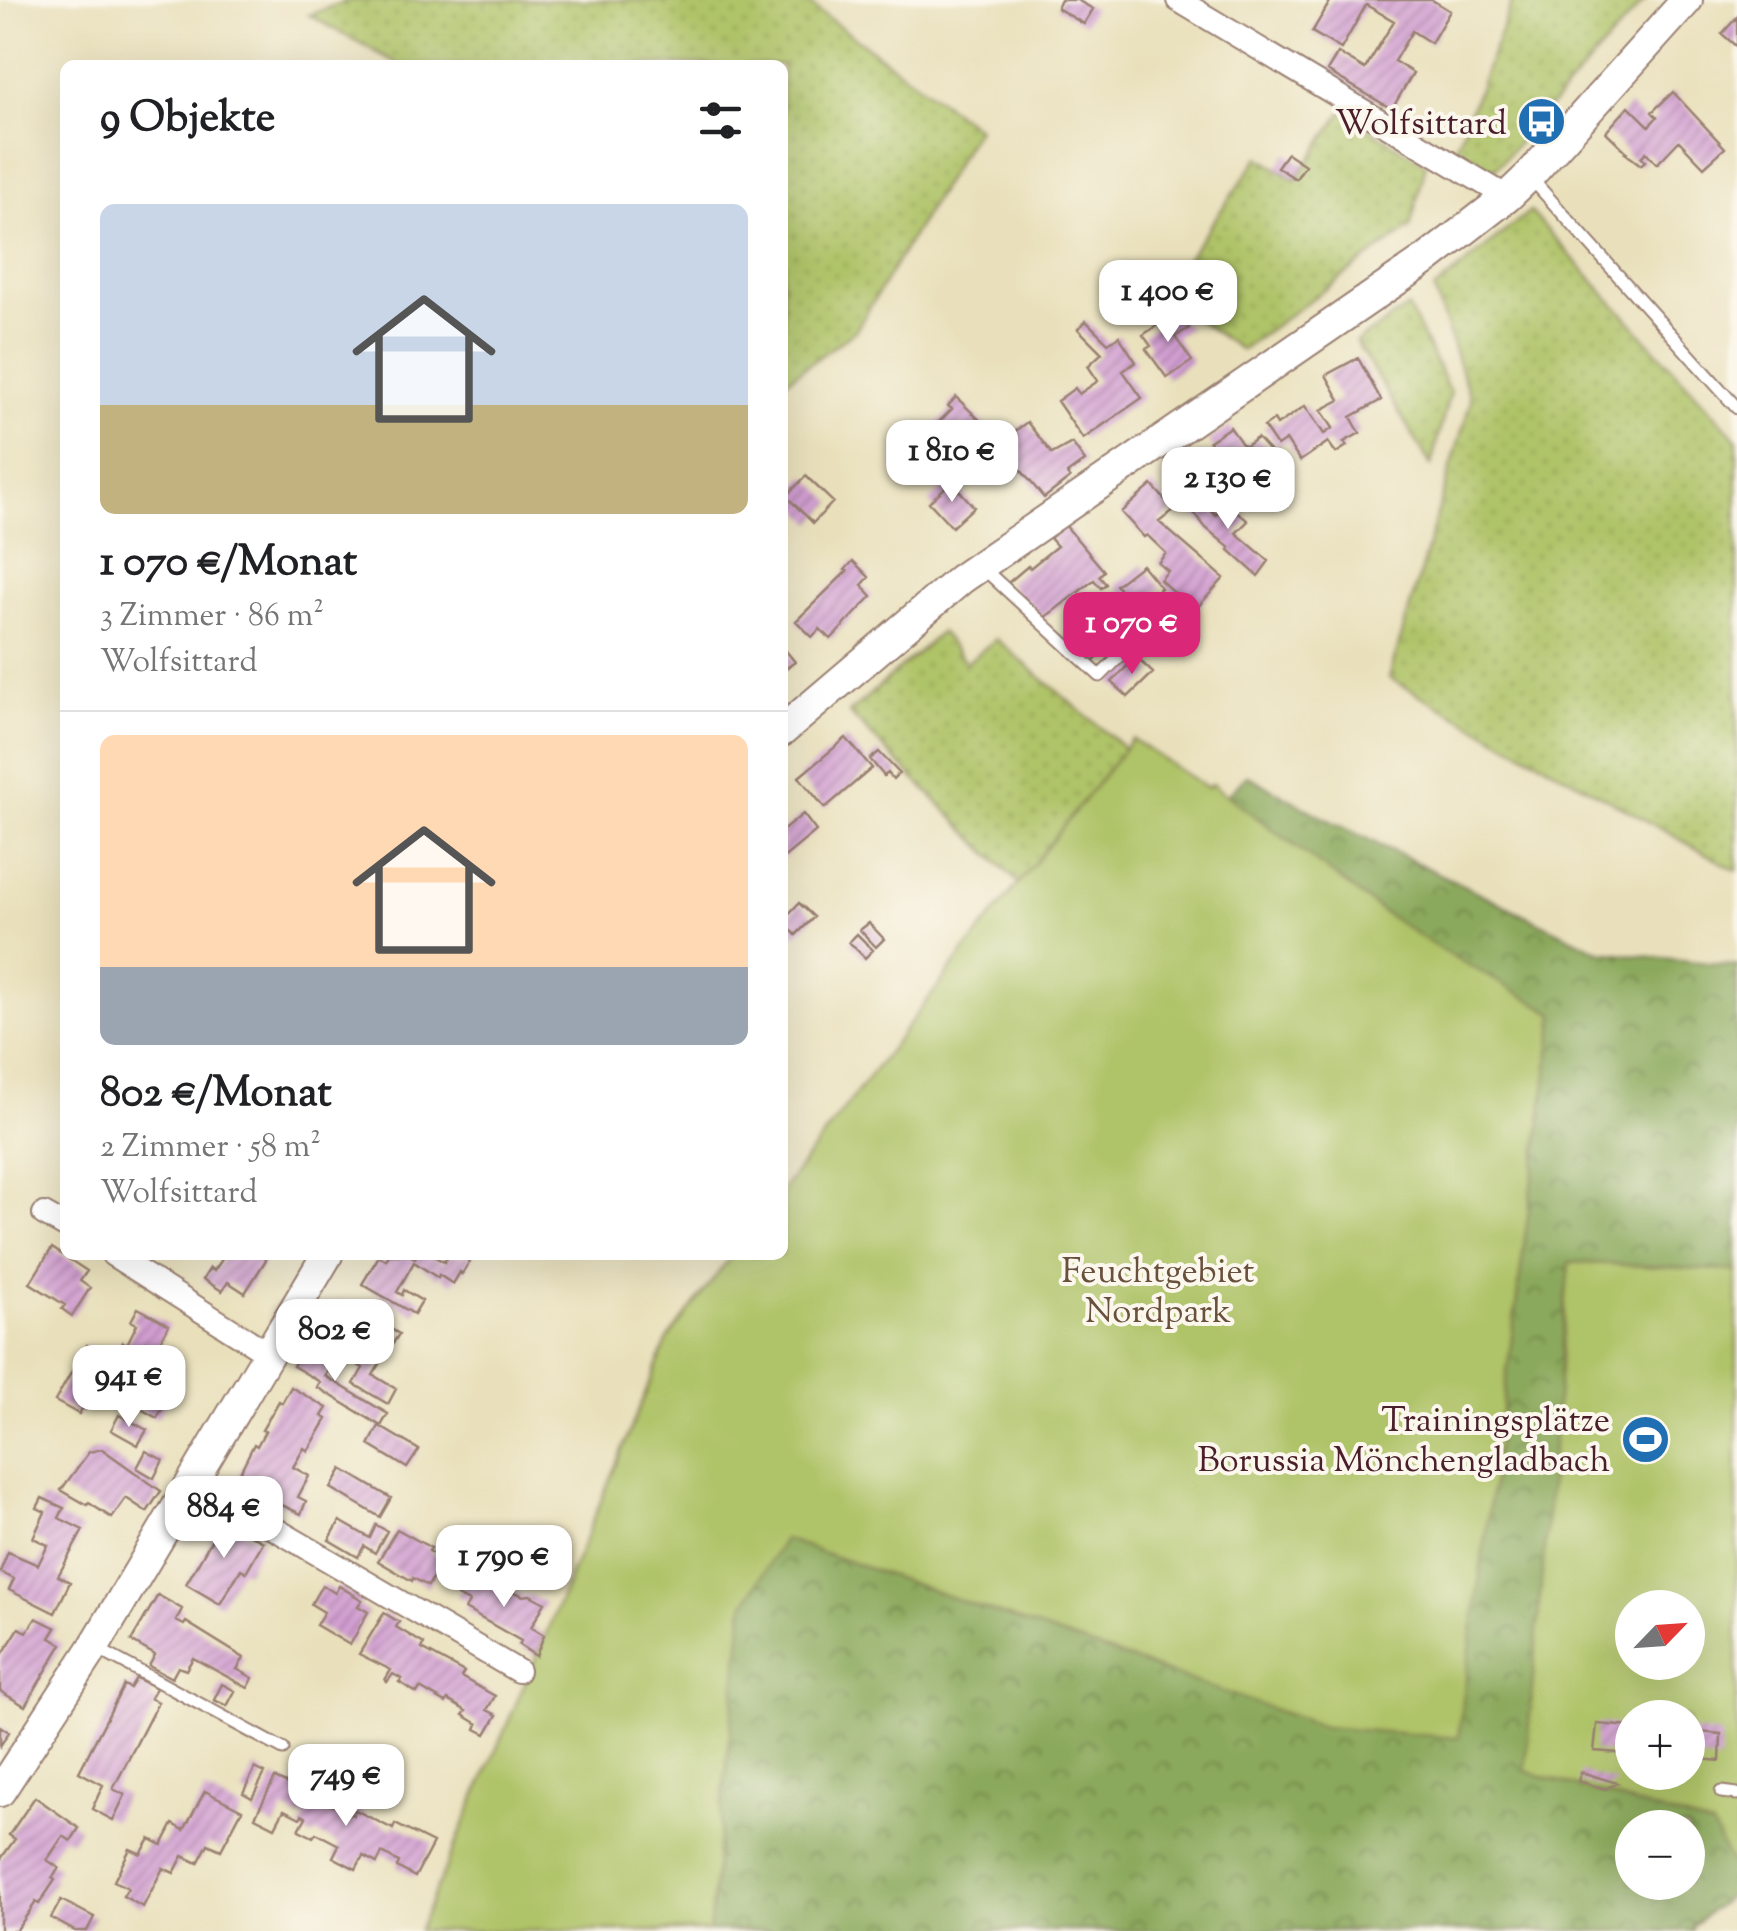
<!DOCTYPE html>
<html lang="de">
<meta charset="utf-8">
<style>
:root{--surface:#fff;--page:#f2f2f2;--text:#202124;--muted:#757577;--line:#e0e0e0;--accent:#db2777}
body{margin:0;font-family:"Sorts Mill Goudy",serif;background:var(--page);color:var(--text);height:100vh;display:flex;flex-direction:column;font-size:38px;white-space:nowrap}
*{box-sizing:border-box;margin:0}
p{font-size:32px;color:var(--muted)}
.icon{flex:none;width:55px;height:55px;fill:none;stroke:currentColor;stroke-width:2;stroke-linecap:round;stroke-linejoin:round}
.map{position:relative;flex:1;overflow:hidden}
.sheet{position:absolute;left:60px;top:60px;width:728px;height:1200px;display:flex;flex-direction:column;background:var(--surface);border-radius:15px;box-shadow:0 10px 40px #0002}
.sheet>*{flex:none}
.needle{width:65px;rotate:65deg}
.tools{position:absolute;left:1615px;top:1590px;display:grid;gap:20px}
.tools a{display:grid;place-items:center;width:90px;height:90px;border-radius:50%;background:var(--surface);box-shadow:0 10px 40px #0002;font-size:50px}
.price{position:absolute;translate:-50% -85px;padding:0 22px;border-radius:20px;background:#fff;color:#222;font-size:32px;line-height:65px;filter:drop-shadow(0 2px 5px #0008)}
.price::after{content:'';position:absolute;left:50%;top:60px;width:30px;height:22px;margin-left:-15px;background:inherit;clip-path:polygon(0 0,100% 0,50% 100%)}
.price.current{background:var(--accent);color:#fff}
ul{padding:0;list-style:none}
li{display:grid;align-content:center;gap:20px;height:530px;padding:0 40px}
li+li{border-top:2px solid var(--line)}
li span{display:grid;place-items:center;height:310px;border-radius:15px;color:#555}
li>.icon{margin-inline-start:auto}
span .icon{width:180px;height:180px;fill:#fffc;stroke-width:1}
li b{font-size:42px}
h2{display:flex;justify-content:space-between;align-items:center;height:120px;padding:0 40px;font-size:42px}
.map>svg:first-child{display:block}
.grass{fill:url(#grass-dots);stroke:#7c7149;stroke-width:2.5}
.forest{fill:url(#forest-crowns);stroke:#6a6444;stroke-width:2.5;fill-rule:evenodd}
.park{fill:#afc367;stroke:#7c7149;stroke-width:2.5;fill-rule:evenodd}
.building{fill:url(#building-hatch)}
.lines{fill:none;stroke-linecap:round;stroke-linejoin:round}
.service-casing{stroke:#9a8073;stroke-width:15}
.minor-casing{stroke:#9a8073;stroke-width:26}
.tertiary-casing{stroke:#9a8073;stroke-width:34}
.service{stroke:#fff;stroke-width:11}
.minor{stroke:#fff;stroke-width:22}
.tertiary{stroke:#fff;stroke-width:30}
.labels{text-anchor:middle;stroke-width:8;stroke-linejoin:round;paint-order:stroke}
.poi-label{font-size:35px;fill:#4a1f2b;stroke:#fbf7ec;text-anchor:end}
.park-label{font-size:35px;fill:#68503d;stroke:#fbf7ec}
</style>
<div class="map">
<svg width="1737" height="1931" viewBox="0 0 1737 1931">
<defs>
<pattern id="grass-dots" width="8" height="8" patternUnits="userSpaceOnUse" patternTransform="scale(2.5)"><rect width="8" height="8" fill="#afc367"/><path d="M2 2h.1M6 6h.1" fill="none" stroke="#98a75a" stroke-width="1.8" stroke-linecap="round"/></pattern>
<pattern id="forest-crowns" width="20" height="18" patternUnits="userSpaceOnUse" patternTransform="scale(2.5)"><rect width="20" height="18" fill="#8ba95c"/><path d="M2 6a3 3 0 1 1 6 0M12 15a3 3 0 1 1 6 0" fill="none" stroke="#74894c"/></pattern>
<pattern id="building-hatch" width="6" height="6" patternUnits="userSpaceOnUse" patternTransform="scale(2.5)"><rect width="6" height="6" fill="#d29fd1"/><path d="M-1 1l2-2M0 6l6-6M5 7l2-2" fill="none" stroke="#ac81aa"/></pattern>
</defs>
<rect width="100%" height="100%" fill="#fbf7ec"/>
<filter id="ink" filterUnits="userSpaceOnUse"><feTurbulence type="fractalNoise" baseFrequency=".01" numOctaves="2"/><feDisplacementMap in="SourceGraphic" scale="20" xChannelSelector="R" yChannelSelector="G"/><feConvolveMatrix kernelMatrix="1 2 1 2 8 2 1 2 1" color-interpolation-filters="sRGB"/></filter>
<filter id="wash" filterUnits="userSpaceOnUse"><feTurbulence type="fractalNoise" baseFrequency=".0048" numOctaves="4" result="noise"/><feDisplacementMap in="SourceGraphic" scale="40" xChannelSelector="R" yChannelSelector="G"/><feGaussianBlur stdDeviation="2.25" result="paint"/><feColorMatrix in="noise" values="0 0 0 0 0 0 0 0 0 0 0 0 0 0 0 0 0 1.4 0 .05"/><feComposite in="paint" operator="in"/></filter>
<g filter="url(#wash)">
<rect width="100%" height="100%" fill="#e9e0bb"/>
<!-- grass -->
<path class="grass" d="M349 0H804L977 128 856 330 783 383 782 65H400L309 15Z
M1513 0H1645L1494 170 1455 150Z
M1342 112 1426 164 1410 228 1241 350 1161 295 1259 157 1296 181Z
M1530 211 1737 439V871L1389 678 1471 400 1434 290Z
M1408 307 1450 392 1431 465 1356 342Z
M941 632 966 663 996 639 1130 753 1022 887 849 713Z"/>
<!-- forest -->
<path class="forest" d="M1247 775 1324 818 1599 951 1737 966V1273L1525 1770 1712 1827 1737 1875V1890L1693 1925 1692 1931H450L782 1255ZM1632 1828H1688V1882H1632Z"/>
<!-- park -->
<path class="park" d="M1132 739 1207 788 1212 784 1380 910 1433 945 1555 1014 1458 1738 1324 1727 784 1539 744 1605 709 1931H418L540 1648 668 1339 732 1255H782L783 1189 969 946Z
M1569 1262 1737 1271V1875L1712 1827 1525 1771ZM1632 1608H1688V1662H1632ZM1632 1718H1688V1772H1632Z"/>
<g id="blocks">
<!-- building -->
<path class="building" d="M1061 0H1077L1093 9 1084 24 1057 8Z
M1331 0H1432L1450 11 1431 43 1412 31 1394 61 1413 73 1392 109 1327 71 1338 53 1365 69 1394 21 1366 5 1341 49 1312 32Z
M1737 17V47L1722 34Z
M1673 92 1725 148 1704 167 1679 141 1657 164 1646 152 1641 157 1645 161 1641 165 1625 153 1627 152 1606 132 1629 106 1649 126 1657 117 1652 112Z
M1287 153 1305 165 1296 179 1277 167Z
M1169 311 1189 328 1175 337 1192 361 1167 378 1146 349 1151 346 1143 335 1162 322 1159 317Z
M1086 321 1108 343 1119 336 1136 362 1123 371 1142 398 1083 439 1057 401 1075 388 1079 394 1098 381 1088 366 1102 353 1078 329Z
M1358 358 1381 400 1351 417 1360 433 1344 442 1347 446 1336 453 1328 442 1300 461 1286 440 1277 446 1264 427 1274 420 1277 425 1305 406 1324 434 1333 428 1321 410 1340 400 1326 375Z
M956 397 998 438 963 473 937 448 948 437 936 425 952 409 948 406Z
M1027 422 1052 454 1072 443 1085 461 1067 474 1070 478 1044 498 1006 452 1017 444 1010 435Z
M1230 427 1244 447 1257 438 1285 468 1267 480 1256 464 1230 482 1220 467 1224 464 1209 441Z
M929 448 953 468 944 478 920 456Z
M806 476 833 502 813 523 786 496Z
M949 484 956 492 959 490 974 507 952 527 929 502Z
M1152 485 1174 510 1159 522 1224 578 1194 611 1160 580 1168 571 1158 563 1166 553 1147 535 1144 537 1121 512Z
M1190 491 1216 515 1227 503 1248 521 1236 533 1269 561 1258 576 1229 550 1230 548 1206 528 1183 499Z
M1065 525 1104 571 1099 576 1106 584 1101 588 1094 580 1043 619 1024 597 1022 599 1008 583 1028 566 1030 568 1057 546 1050 538Z
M853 561 869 577 862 585 872 596 831 639 820 629 812 637 796 621 847 571 845 570Z
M1142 565 1161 588 1148 598 1153 605 1140 615 1116 585Z
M1110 614 1126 630 1093 662 1077 646Z
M782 646 795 662 782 671Z
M1136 657 1153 673 1128 697 1112 682Z
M846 738 872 768 825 808 799 777Z
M879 752 899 773 893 779 888 773 884 776 870 759Z
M803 814 816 831 782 859V831Z
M799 903 814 917 796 935 782 921Z
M869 923 884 939 876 947 860 930Z
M857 934 873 950 865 958 849 942Z
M52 1248 87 1271 80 1281 90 1288 72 1316 62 1309 65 1305 30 1283Z
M225 1255H269L245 1293 228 1282 222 1291 203 1279 210 1268 214 1271Z
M389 1255H409L415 1258 417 1255H432L444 1262 448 1255H474L462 1274 460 1272 453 1284 439 1275 438 1278 414 1262 397 1292 402 1295 404 1290 422 1301 414 1314 362 1284 379 1256 386 1260Z
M138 1308 169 1325 151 1358 143 1354 134 1370 172 1391 157 1418 127 1401 134 1388 121 1381 117 1388 112 1389 98 1381 79 1414 55 1401 87 1345 114 1360 123 1342 127 1344 137 1324 131 1321Z
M360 1310 399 1334 373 1375 396 1389 388 1404 354 1384 363 1368 345 1357 351 1348 341 1341Z
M305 1344 333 1361 325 1376 388 1414 381 1426 317 1387 320 1382 293 1366Z
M291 1387 327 1408 322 1416 327 1419 308 1451 304 1448 293 1467 309 1476 298 1497 306 1501 301 1514 273 1501 275 1497 269 1493 261 1508 230 1492 254 1444 257 1446 265 1431 262 1430 279 1401 282 1403Z
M119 1415 147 1430 138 1445 111 1430Z
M379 1426 419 1450 407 1468 369 1445Z
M102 1449 161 1491 147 1512 126 1498 112 1518 89 1503 87 1505 61 1490 89 1452Z
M146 1451 163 1460 154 1478 137 1468Z
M342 1469 391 1498 380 1517 331 1488Z
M42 1498 64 1508 59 1518 83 1530 58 1576 70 1582 55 1613 9 1590 14 1579 0 1572 8 1552 38 1565 48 1545 33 1538 45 1512 37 1508Z
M223 1520 263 1542 246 1572 241 1569 220 1604 186 1584Z
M340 1521 370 1538 376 1525 387 1531 375 1553 364 1546 358 1557 329 1540Z
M397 1529 431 1548 429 1551 443 1560 428 1586 413 1578 412 1581 378 1561Z
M471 1573 482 1579 485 1574 497 1582 495 1587 510 1596 513 1591 523 1596 530 1595 545 1603 531 1627 544 1635 536 1656 519 1645 521 1641 465 1609 469 1602 457 1596Z
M322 1585 335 1593 339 1586 362 1600 358 1606 368 1612 350 1645 316 1625 324 1612 311 1604Z
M158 1595 182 1609 176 1621 184 1625 186 1622 244 1658 237 1669 253 1678 248 1688 193 1658 186 1670 178 1667 172 1678 149 1666 155 1655 131 1641Z
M384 1613 399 1622 396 1627 424 1644 422 1649 464 1672 461 1677 495 1696 487 1710 497 1715 486 1734 476 1729 478 1724 463 1715 466 1711 448 1700 446 1703 420 1688 417 1693 399 1682 402 1679 393 1674 387 1682 385 1680 391 1670 359 1654Z
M36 1618 56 1628 50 1638 62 1644 25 1706 0 1691V1658L19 1628 27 1632Z
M136 1678 156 1688 150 1698 158 1702 113 1789 125 1795 113 1820 92 1809 103 1785 79 1772 124 1685 130 1688Z
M222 1684 235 1691 227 1706 214 1700Z
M1597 1724 1632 1727V1754L1594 1751Z
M0 1726 9 1732 0 1746Z
M1688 1731 1721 1734 1720 1761 1688 1758Z
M255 1768 265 1773 252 1798 243 1793Z
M1581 1772 1617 1783 1605 1789 1578 1781Z
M275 1778 353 1815 355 1810 393 1829 395 1824 433 1843 415 1877 397 1867 399 1862 382 1853 377 1863 363 1856 356 1869 333 1857 339 1845 316 1833 313 1837 299 1830 306 1817 302 1815 300 1818 284 1810 275 1827 255 1817Z
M205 1791 242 1810 221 1850 208 1844 198 1863 183 1856 174 1873 163 1868 143 1907 123 1896 128 1888 114 1881 130 1849 141 1854 150 1839 162 1845 173 1824 184 1830Z
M35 1797 79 1828 71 1841 63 1836 47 1860 59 1868 52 1878 55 1880 39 1904 36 1902 16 1931H0V1860L15 1839 9 1835Z
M61 1900 94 1917 87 1931H75L51 1918Z"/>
</g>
</g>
<g filter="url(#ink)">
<use href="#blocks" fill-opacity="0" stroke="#9a8073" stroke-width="2.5"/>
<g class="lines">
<defs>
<path id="service" d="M1529 176 1737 408
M984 569 1100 676 1129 647
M98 1649 283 1749
M1721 1792 1737 1794"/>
<path id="minor" d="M1178 0 1507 197
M44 1214 65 1226
M113 1255 268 1353
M193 1481 518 1671"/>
<path id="tertiary" d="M782 731 961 579 1427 259 1507 197 1529 176 1687 0
M0 1791 94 1647 327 1255"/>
</defs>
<!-- service casing -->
<use href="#service" class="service-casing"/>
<!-- minor casing -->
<use href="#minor" class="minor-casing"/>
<!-- tertiary casing -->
<use href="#tertiary" class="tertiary-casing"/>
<!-- service -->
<use href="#service" class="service"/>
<!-- minor -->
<use href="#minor" class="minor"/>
<!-- tertiary -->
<use href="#tertiary" class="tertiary"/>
</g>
</g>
<!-- icons -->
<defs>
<symbol id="bus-disc" viewBox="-11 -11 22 22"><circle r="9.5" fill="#1f6fb2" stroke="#fbf7ec"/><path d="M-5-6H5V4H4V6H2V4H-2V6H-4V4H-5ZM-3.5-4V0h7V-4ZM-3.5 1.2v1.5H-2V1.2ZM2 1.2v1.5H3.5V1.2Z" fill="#fff"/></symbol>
<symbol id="stadium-disc" viewBox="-11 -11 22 22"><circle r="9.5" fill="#1f6fb2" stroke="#fbf7ec"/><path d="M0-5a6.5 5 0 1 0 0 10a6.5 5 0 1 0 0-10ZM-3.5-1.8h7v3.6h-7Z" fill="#fff"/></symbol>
</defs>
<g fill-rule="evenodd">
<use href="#bus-disc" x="1514" y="94" width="55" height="55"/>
<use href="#stadium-disc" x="1618" y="1412" width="55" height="55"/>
</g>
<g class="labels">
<!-- poi labels -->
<g class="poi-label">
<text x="1507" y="134">Wolfsittard</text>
<text x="1610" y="1431">Trainingsplätze<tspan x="1610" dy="40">Borussia Mönchengladbach</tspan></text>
</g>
<!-- park labels -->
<g class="park-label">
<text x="1158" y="1282">Feuchtgebiet<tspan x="1158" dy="40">Nordpark</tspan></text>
</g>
</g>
</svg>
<div class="tools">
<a><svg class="needle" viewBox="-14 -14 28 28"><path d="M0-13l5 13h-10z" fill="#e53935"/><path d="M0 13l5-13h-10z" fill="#757577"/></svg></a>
<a>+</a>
<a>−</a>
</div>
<b class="price" style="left:1168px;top:345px">1 400 €</b>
<b class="price" style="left:952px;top:505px">1 810 €</b>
<b class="price" style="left:1228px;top:532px">2 130 €</b>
<b class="price current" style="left:1132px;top:677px">1 070 €</b>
<b class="price" style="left:335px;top:1384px">802 €</b>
<b class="price" style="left:129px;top:1430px">941 €</b>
<b class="price" style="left:224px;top:1561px">884 €</b>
<b class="price" style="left:504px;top:1610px">1 790 €</b>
<b class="price" style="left:346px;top:1829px">749 €</b>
<section class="sheet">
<h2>9 Objekte<svg class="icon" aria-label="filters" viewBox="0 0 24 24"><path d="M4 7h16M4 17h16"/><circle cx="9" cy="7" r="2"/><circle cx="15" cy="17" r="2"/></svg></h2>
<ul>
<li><span style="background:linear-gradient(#c9d6e8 65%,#c2b280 0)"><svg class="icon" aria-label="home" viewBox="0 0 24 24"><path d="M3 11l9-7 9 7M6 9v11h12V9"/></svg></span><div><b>1 070 €/Monat</b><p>3 Zimmer · 86 m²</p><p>Wolfsittard</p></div></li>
<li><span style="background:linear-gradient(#ffd9b3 75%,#9aa5b1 0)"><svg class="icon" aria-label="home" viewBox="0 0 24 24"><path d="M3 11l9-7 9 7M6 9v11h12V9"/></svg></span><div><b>802 €/Monat</b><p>2 Zimmer · 58 m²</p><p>Wolfsittard</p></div></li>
</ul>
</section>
</div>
